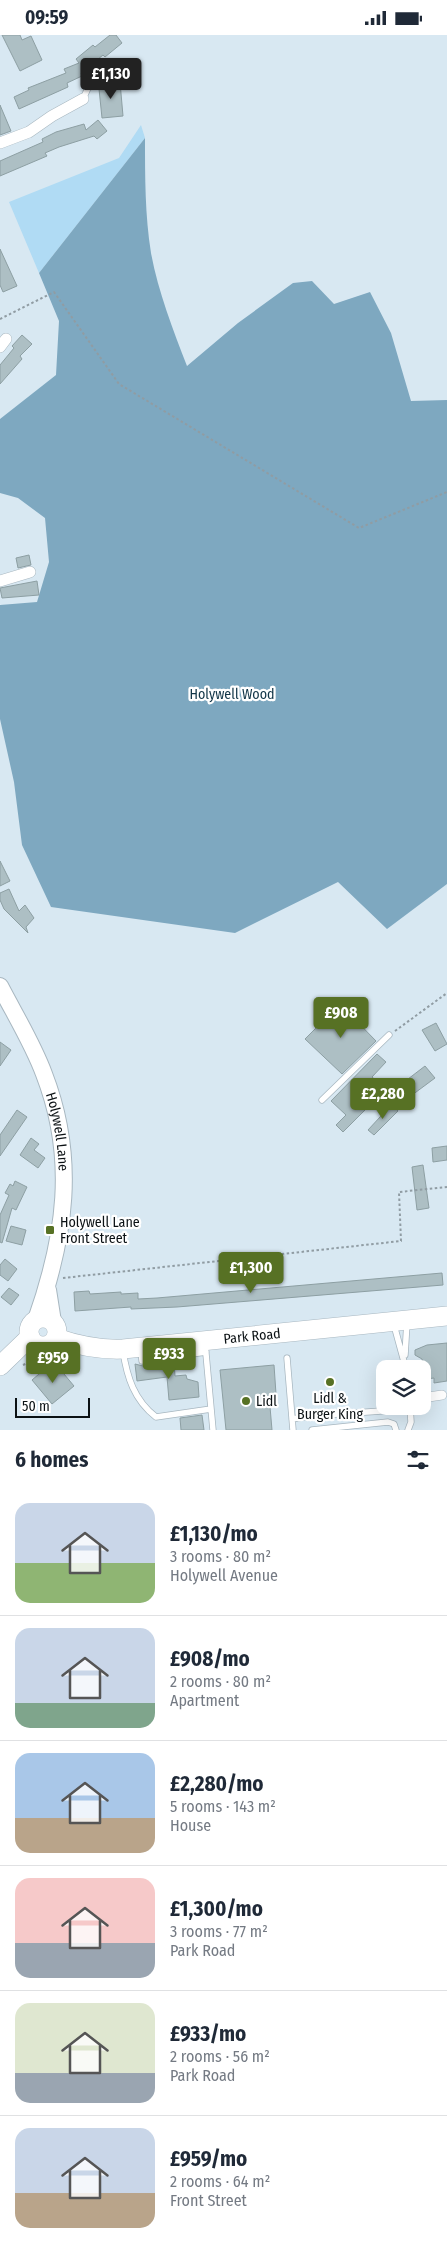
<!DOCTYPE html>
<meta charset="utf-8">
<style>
:root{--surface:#fff;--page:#f2f2f3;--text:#1f2937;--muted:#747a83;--line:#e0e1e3;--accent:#577124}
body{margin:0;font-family:"Fira Sans Condensed",sans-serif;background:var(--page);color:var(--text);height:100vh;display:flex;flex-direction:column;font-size:19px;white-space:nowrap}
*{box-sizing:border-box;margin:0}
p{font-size:16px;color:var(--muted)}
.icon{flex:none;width:28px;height:28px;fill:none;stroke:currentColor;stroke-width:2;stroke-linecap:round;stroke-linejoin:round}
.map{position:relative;height:1395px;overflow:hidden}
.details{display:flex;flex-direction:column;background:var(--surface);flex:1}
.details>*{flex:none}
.buttons{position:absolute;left:376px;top:1325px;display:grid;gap:10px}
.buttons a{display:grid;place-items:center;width:55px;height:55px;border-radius:10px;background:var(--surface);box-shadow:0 5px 20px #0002;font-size:25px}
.scale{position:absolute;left:15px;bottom:12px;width:75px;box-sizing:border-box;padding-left:5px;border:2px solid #0b1114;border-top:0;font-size:14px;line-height:18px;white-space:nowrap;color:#0b1114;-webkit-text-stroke:4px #fff;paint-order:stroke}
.price{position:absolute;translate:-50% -42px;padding:0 11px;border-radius:5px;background:var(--accent);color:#fff;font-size:16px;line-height:32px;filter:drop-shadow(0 1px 2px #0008)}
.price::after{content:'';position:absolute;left:50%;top:30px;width:15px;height:11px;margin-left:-8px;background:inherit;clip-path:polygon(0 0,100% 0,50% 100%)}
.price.current{background:#222;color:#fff}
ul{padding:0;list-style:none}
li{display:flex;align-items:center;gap:15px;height:125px;padding:0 15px}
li+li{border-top:1px solid var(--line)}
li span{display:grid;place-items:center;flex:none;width:140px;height:100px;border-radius:15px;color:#555}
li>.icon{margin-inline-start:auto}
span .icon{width:60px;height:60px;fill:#fffc;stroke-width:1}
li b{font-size:21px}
h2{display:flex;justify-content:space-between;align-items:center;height:60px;padding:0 15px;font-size:21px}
.status{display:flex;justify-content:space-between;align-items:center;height:35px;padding:0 25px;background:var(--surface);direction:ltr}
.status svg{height:14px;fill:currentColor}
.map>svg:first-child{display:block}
.green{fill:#b0dbf4}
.forest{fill:#7ea8c0}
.building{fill:#adbfc4;stroke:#8d9fa3}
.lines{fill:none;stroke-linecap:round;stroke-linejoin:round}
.service-casing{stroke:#a8b7c0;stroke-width:7}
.pedestrian-casing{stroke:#a8b7c0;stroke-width:10}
.minor-casing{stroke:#a8b7c0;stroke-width:12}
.secondary-casing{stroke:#a8b7c0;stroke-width:18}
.primary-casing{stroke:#a8b7c0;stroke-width:20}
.path{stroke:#909ca3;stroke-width:2;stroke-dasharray:2.5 2.5;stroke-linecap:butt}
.service{stroke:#fff;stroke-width:5.5}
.pedestrian{stroke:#fff;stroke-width:9}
.minor{stroke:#fff;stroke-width:11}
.secondary{stroke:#fff;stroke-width:16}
.primary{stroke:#fff;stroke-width:19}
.poi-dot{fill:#577124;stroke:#fff;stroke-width:2}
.labels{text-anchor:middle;stroke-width:4.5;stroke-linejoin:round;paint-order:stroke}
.park-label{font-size:14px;fill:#113547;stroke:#fff}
.street-label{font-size:14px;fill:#0b1114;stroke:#fff}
.poi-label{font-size:14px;fill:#0b1114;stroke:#fff;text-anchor:start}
</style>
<div class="status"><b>09:59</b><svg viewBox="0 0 49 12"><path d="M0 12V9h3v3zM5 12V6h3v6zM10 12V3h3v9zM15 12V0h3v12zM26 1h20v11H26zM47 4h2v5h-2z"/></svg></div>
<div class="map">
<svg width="447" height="1395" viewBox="0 0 447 1395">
<rect width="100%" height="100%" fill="#d8e8f2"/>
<!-- green -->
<path class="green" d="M141 90 145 103 39 238 9 167 119 123Z"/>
<!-- forest -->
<path class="forest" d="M145 103C145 142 145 180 151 218 158 256 173 295 187 331L238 288 293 248 312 246 334 269 370 257 391 298 411 366 447 365V849L387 894 338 847 235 898 51 872 22 810 14 747 0 684V570L37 567 49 527 45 483 18 463 0 458V384L56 340 59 286 39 238Z"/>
<!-- building -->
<path class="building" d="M2 0H20L22 5 31 1 42 25 20 36Z
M110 0H116L122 8 105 22 103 20 81 38 82 41 67 48 68 52 19 74 14 62 29 55 28 53 66 38 64 34 79 28 76 24 93 10 95 12Z
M120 47 123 81 102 83 99 54H102V49Z
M0 70 11 96 0 100Z
M98 85 107 96 97 104 94 101 59 112 45 118 47 121 0 141V126L43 107 42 104 56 97 84 89 86 95Z
M0 214 17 251 3 257 0 250Z
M22 300 32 309 20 321 22 324 0 349V330L14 313 12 311Z
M29 520 31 530 18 533 16 523Z
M37 546 39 560 2 563 0 553Z
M0 826 10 846 0 851Z
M9 854 19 876 25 870 34 883 26 892 28 898 4 874 0 865V858Z
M340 969 376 1006 342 1039 305 1004Z
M436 988 447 1009 435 1016 422 995Z
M0 1007 11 1015 0 1031Z
M377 1019 386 1027 372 1042 386 1054 343 1097 336 1090 346 1080 331 1066Z
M425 1031 435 1043 404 1066 395 1054Z
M392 1069 398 1076 374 1100 368 1095Z
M17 1075 27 1082 0 1121V1100Z
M31 1103 39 1109 34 1115 45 1123 38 1133 20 1120Z
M447 1111V1125L433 1127 432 1113Z
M423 1130 429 1173 417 1175 412 1132Z
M15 1146 27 1152 16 1175 12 1173 2 1208 0 1207V1180L9 1160 5 1158 10 1149 13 1151Z
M11 1191 26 1195 22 1210 6 1206Z
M5 1224 17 1234 8 1246 0 1240V1230Z
M442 1238 443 1250 177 1272 131 1274V1272L75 1276 74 1257 89 1256 90 1259 121 1257V1259L138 1258V1264L157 1263Z
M9 1253 19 1260 11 1270 1 1262Z
M447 1308V1346L434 1348V1343L426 1344 422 1324 415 1320V1315L427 1310Z
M174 1326 175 1341 186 1340 187 1344 198 1347 199 1362 169 1365 167 1342 137 1346 135 1329 143 1331Z
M274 1330 276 1359 269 1360 272 1395H226L220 1335Z
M46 1333 56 1336 59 1333 74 1351 52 1369 32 1345Z
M202 1380 204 1395H181L180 1383Z"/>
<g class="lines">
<defs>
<path id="service" d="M83 64 88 53 124 29
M322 1065 389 1000
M394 1290 406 1334
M205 1308 213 1395
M141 1315 142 1326 206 1317
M123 1316C127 1342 134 1365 156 1382L211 1374
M405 1320 407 1287
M287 1323 293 1395
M292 1384 310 1381 410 1374
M312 1395 388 1387 394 1389 396 1395
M408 1395 411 1387 410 1371"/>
<path id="pedestrian" d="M422 1363 442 1360"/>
<path id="minor" d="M0 108 29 97 52 81 83 64
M0 312 6 304
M0 546 30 537"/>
<g id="secondary">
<path id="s1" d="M0 951C15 980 33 1009 44 1039 77 1124 65 1202 36 1285"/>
<path d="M48 1255 53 1287"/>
</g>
<g id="primary">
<circle cx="43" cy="1297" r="14"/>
<path id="s2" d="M56 1303C79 1311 99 1315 123 1314L447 1281"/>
<path d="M0 1331 30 1302"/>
</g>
</defs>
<!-- service casing -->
<use href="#service" class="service-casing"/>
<!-- pedestrian casing -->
<use href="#pedestrian" class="pedestrian-casing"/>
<!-- minor casing -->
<use href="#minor" class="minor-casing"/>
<!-- secondary casing -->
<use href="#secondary" class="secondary-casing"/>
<!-- primary casing -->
<use href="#primary" class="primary-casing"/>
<!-- path -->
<path class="path" d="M0 284 54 257 119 349 359 493 447 457
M395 996 447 958
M63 1243 401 1206 399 1157 447 1152
M23 1330 34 1325 55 1324 58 1317"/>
<!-- service -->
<use href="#service" class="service"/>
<!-- pedestrian -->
<use href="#pedestrian" class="pedestrian"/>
<!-- minor -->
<use href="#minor" class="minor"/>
<!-- secondary -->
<use href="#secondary" class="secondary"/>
<!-- primary -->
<use href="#primary" class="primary"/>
</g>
<!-- markers -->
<g class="poi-dot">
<rect x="45" y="1190" width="10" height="10" rx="2.5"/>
<circle cx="330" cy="1347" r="5"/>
<circle cx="246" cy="1366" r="5"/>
</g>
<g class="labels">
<!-- park labels -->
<g class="park-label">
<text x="232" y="664">Holywell Wood</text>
</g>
<!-- street labels -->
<g class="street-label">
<text dy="5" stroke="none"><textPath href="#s1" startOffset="158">Holywell Lane</textPath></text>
<text dy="5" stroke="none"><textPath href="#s2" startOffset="198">Park Road</textPath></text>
</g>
<!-- poi labels -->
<g class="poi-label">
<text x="60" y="1192">Holywell Lane<tspan x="60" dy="16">Front Street</tspan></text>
<text x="330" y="1368" text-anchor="middle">Lidl &amp;<tspan x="330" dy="16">Burger King</tspan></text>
<text x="256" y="1371">Lidl</text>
</g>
</g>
</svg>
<div class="buttons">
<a><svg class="icon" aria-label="layers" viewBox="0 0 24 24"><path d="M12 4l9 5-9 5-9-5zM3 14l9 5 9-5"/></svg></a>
</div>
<div class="scale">50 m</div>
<b class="price current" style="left:111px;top:65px">£1,130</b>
<b class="price" style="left:341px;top:1004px">£908</b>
<b class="price" style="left:383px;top:1085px">£2,280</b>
<b class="price" style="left:251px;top:1259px">£1,300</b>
<b class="price" style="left:169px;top:1345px">£933</b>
<b class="price" style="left:53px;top:1349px">£959</b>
</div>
<section class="details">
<h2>6 homes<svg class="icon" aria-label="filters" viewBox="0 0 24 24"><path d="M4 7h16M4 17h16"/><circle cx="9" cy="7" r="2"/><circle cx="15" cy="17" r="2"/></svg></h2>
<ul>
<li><span style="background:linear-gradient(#c9d6e8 60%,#8fb573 0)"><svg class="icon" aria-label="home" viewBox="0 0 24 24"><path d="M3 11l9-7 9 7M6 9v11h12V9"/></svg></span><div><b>£1,130/mo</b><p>3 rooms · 80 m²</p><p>Holywell Avenue</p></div></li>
<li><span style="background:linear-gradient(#c9d6e8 75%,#7fa58c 0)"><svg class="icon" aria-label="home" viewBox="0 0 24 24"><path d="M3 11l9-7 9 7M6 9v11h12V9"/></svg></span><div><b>£908/mo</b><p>2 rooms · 80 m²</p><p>Apartment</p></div></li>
<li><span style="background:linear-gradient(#a9c7e8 65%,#b9a48a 0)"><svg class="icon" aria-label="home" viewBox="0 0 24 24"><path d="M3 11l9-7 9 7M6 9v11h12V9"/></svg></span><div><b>£2,280/mo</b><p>5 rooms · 143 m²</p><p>House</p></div></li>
<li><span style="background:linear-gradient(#f6c9c9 65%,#9aa5b1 0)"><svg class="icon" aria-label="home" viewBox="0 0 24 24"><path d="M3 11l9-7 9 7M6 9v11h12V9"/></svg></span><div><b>£1,300/mo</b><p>3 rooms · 77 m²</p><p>Park Road</p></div></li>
<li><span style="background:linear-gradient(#dfe7d0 70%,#9aa5b1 0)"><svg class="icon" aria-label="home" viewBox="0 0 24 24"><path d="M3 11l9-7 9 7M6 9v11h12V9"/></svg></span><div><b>£933/mo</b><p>2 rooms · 56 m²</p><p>Park Road</p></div></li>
<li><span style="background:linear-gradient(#c9d6e8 65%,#b9a48a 0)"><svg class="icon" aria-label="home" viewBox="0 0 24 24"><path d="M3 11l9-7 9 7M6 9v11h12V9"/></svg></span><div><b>£959/mo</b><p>2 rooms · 64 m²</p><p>Front Street</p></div></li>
</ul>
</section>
